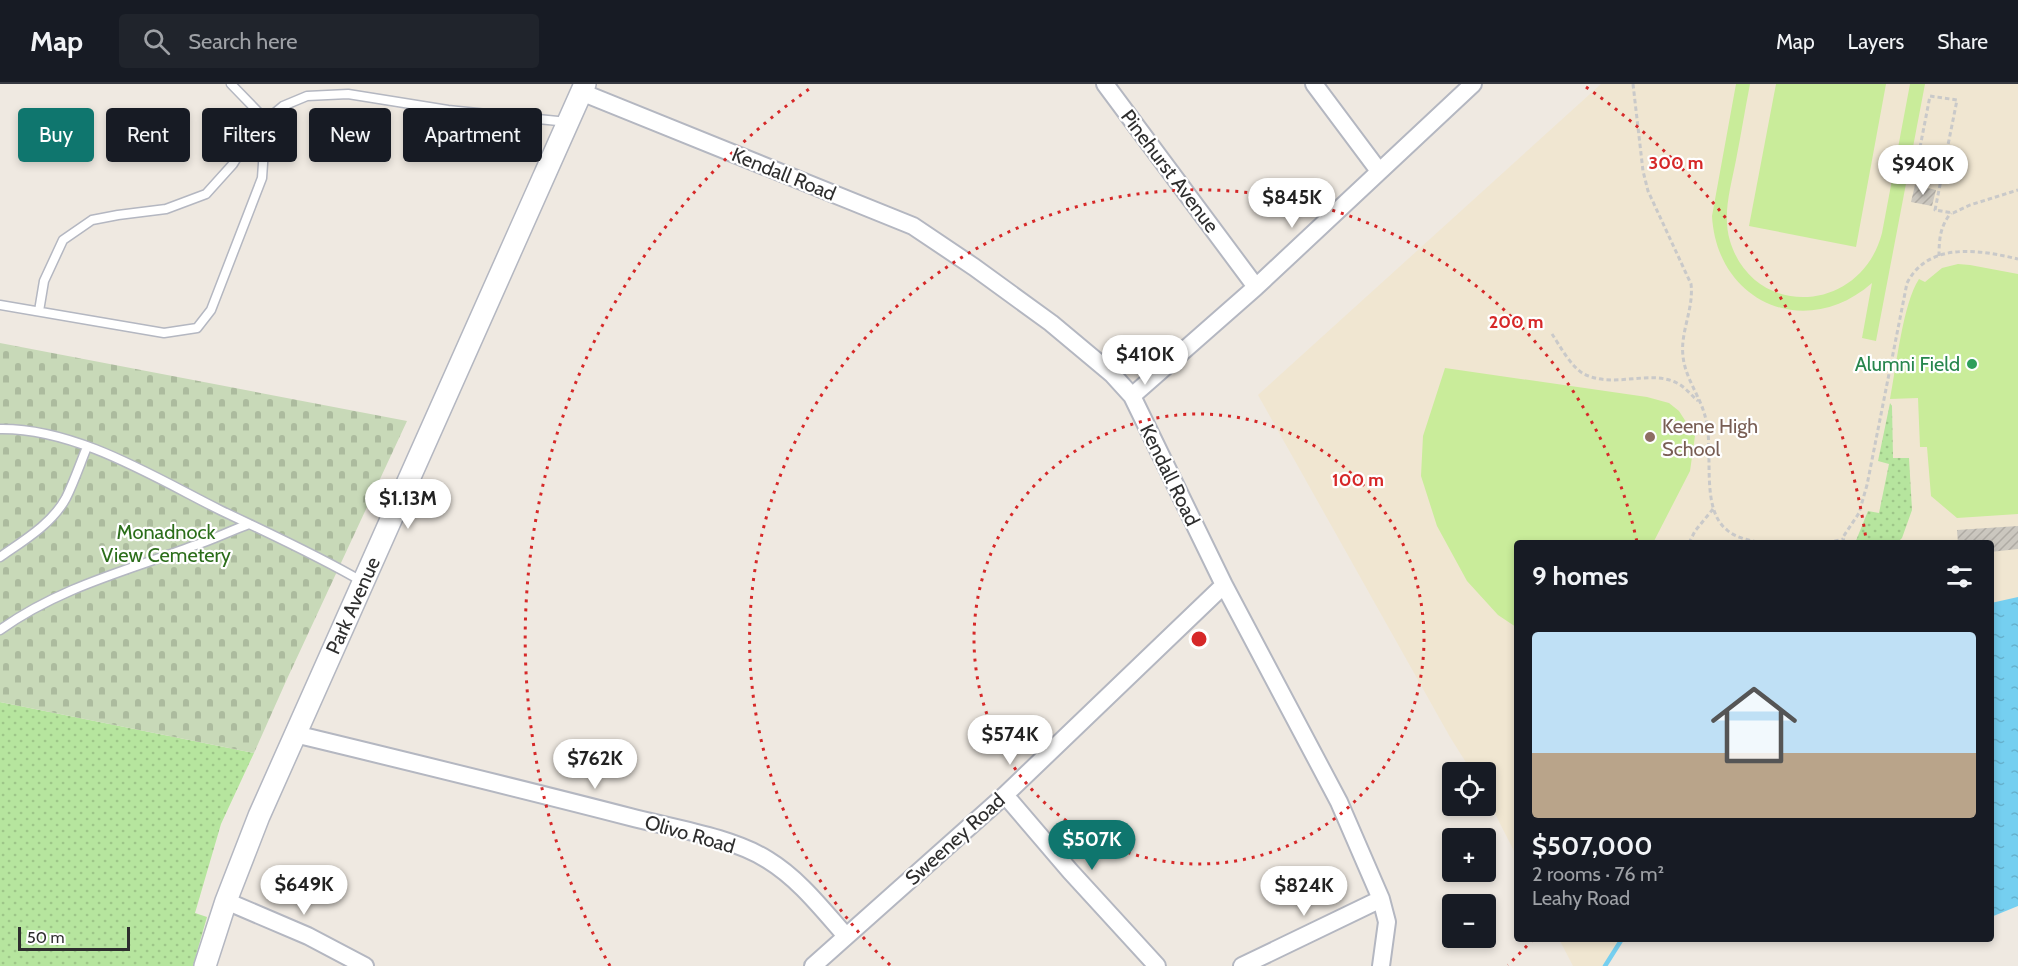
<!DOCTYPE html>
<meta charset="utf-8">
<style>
:root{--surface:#171b24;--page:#20242c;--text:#f1f3f6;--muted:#9ea1a6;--line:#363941;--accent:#0f766e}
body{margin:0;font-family:Cabin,sans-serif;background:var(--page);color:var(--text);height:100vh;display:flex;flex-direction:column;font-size:22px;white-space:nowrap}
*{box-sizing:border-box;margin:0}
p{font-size:20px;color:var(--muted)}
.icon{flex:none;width:33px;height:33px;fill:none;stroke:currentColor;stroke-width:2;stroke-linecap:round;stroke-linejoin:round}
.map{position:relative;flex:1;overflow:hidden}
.side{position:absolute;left:1514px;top:456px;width:480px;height:402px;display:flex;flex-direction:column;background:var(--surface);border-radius:6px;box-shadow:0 3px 9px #0003}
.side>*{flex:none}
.hud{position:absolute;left:18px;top:24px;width:570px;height:54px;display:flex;gap:12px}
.tools{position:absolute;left:1442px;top:678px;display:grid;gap:12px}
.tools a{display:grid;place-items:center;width:54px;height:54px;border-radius:6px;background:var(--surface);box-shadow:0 3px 9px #0003;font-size:30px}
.scale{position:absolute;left:18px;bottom:15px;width:112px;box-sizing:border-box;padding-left:6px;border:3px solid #2e2e2e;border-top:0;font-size:16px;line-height:21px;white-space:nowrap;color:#2e2e2e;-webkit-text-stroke:4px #fff;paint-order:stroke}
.price{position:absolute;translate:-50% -51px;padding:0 14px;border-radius:21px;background:#fff;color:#222;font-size:20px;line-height:39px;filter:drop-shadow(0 2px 3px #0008)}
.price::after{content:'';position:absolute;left:50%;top:36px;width:18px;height:14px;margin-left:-9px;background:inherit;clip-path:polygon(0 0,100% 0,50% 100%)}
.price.on{background:var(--accent);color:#fff}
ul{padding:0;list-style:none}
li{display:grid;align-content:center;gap:12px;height:318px;padding:0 18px}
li+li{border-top:2px solid var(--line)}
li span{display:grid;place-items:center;height:186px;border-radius:6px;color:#555}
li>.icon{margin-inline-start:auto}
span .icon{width:108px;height:108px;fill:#fffc;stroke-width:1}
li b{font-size:26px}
h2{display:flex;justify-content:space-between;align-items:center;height:72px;padding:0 18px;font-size:26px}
.chip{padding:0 21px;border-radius:6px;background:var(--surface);box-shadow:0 3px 9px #0003;font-size:21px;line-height:54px}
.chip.on{background:var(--accent);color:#fff}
header{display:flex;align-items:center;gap:36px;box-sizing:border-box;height:84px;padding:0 30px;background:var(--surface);border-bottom:2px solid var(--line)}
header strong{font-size:28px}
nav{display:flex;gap:33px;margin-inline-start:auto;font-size:21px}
.search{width:420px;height:54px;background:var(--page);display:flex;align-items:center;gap:15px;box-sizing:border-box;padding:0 21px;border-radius:6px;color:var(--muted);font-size:22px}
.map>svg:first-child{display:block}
.education{fill:#f0e6d1}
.grass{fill:url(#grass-dots)}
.cemetery{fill:url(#cemetery-stones)}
.pitch{fill:#c9ec9a}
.water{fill:url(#water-ripples)}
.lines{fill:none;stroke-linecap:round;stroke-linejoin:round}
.stream{stroke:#75cff0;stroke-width:4.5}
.building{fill:url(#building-hatch)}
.service-casing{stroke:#b4b7c1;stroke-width:11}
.minor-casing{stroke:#b4b7c1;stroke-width:20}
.tertiary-casing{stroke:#b4b7c1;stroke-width:24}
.path{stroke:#c9c9c9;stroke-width:3;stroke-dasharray:4.5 3;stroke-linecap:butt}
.service{stroke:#fff;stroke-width:8}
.minor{stroke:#fff;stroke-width:16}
.tertiary{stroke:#fff;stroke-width:21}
.ring{fill:none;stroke:#d62828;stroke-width:3;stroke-dasharray:3 6}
.leisure-dot{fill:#2e9e5b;stroke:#fff;stroke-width:2}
.education-dot{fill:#8d6e63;stroke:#fff;stroke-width:2}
.labels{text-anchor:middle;stroke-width:4.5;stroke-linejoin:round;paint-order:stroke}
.street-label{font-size:20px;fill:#2e2e2e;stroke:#fff}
.leisure-label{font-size:20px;fill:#27864d;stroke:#fff;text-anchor:end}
.education-label{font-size:20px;fill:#785e54;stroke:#fff;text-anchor:start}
.park-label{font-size:20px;fill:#2c6e1b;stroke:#fff}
.centre{fill:#d62828;stroke:#fff;stroke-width:3}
.ring-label{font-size:18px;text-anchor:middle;font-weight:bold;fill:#d62828;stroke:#fff;stroke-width:4.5;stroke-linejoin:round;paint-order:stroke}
</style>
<header>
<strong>Map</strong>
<div class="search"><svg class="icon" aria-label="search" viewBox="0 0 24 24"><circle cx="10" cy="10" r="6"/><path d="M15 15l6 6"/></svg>Search here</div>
<nav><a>Map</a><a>Layers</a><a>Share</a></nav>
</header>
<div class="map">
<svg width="2018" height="882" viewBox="0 0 2018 882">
<defs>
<pattern id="grass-dots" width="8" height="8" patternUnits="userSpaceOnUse" patternTransform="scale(1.5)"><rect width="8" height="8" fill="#b6e59e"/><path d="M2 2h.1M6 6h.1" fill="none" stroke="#9dc588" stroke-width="1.8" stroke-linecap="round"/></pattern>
<pattern id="cemetery-stones" width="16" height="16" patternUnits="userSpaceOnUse" patternTransform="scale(1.5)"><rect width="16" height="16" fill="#c8d9b8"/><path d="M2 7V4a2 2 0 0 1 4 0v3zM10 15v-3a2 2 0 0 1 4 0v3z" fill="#acbb9e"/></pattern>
<pattern id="water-ripples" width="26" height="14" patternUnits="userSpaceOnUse" patternTransform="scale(1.5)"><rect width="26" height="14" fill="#75cff0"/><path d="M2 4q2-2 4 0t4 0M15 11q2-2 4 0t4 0" fill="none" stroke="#66b2ce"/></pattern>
<pattern id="building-hatch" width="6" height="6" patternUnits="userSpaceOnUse" patternTransform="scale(1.5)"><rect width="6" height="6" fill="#cbc7bf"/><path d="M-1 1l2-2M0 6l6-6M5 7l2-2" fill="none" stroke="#afaba4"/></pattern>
</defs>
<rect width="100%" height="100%" fill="#efe9e1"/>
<!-- education -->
<path class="education" d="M1601 0H2018V526L1991 532 1990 459H1516V771L1485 710V688H1472L1450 653 1258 311Z
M1559 855H1622L1603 882H1573Z"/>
<!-- grass -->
<path class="grass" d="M1890 319 1892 322 1893 374H1909L1912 426 1902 454 1900 456 1882 459H1855L1868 427 1879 429 1889 380 1878 377Z
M0 618 254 669 221 740 195 829 207 833 193 882H0Z"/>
<!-- cemetery -->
<path class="cemetery" d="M0 259 407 337 287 595 254 669 0 618Z"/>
<!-- pitch -->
<path class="pitch" d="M1736 0H1750C1745 25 1741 51 1736 76 1731 102 1722 131 1730 157 1754 236 1861 230 1882 149L1910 0H1925L1876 257 1862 254 1872 199C1806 257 1717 219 1712 132Z
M1776 0H1886L1856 163 1749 142Z
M1958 180 1970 181 2018 190V430L1957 434 1931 412 1927 363H1920L1918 314 1890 315C1896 284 1903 219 1919 195L1925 198 1942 184Z
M1445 284 1647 313 1669 319 1679 327 1695 352 1690 387 1653 459H1516V543L1498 531 1467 497 1437 442 1421 392 1423 352Z"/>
<!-- water -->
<path class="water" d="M2018 513V822L1991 833V519Z"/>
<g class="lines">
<!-- stream -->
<path class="stream" d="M1605 882 1622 855"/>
</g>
<!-- building -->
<path class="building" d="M1915 101 1936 106 1932 122 1911 118Z
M2018 442V465L1990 468V459H1958L1957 446Z"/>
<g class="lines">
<defs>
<path id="service" d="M0 221 164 249 197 244 211 226 262 94 266 36 283 22 307 12 348 10 448 26 568 38
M39 227 44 197 63 156 92 136 118 131 166 125 206 110 233 80 253 48 266 36 231 0
M0 345C76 344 154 393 220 426 268 449 317 471 363 498
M0 473C23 457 52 440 66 414 74 398 80 380 87 363
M0 546C60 503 126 487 193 462 212 456 230 447 249 440"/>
<path id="minor" d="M1105 0 1256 203
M1314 0 1379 87
M581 8 913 142 974 183 1051 239 1112 290 1132 312 1224 501 1339 718 1381 815 1387 838 1381 882
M1132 312 1256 203 1473 0
M295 650C406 677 518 704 630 733 672 744 732 753 768 776 799 795 822 825 846 852
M1005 711 1070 787 1157 882
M226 817 308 852 365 882
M813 882 1005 711 1224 501
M1242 882 1381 815"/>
<g id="tertiary">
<path id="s1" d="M205 882 226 817 259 732 585 0"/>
</g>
</defs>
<!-- service casing -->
<use href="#service" class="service-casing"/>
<!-- minor casing -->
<use href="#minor" class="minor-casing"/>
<!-- tertiary casing -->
<use href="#tertiary" class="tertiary-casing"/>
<!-- path -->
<path class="path" d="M1633 0 1643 87 1648 107 1691 200C1694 225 1680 248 1683 272 1685 294 1700 312 1705 332 1715 365 1699 424 1727 446 1736 454 1749 456 1761 459
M1941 94 1915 89 1930 12 1957 16 1935 126 1953 129 1970 121 2018 106
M1939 172C1939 156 1940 142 1951 129
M1552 250C1560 262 1571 283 1584 290 1614 305 1650 285 1677 299 1685 303 1691 311 1698 317
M1689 459 1695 447 1713 425
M1827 459 1843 455
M1844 459 1843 453 1859 429 1867 401 1907 199C1929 157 1980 166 2018 175"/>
<!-- service -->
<use href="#service" class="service"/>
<!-- minor -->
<use href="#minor" class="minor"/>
<!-- tertiary -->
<use href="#tertiary" class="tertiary"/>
</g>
<!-- distance rings -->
<g class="ring">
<circle cx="1199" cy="555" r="225"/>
<path d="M1533 855A449 449 0 0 1 1508 881M890 881A449 449 0 1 1 1637 458"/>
<path d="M610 882A674 674 0 0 1 812 3M1586 3A674 674 0 0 1 1866 455"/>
</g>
<!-- markers -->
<circle class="leisure-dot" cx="1972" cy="280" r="6"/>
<circle class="education-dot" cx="1650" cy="353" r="6"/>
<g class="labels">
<!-- street labels -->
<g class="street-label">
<text transform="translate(1170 87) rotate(53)" y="7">Pinehurst Avenue</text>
<text transform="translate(784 90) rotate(22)" y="7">Kendall Road</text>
<text transform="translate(1170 391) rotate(64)" y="7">Kendall Road</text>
<text dy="7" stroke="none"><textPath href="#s1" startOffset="390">Park Avenue</textPath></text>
<text transform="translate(690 750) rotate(16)" y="7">Olivo Road</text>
<text transform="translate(955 755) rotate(-42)" y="7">Sweeney Road</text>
</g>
<!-- leisure labels -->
<g class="leisure-label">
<text x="1960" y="287">Alumni Field</text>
</g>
<!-- education labels -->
<g class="education-label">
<text x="1662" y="349">Keene High<tspan x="1662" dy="23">School</tspan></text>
</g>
<!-- park labels -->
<g class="park-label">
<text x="166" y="455">Monadnock<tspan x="166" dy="23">View Cemetery</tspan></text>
</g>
</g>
<circle cx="1199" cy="555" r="9" class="centre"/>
<g class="ring-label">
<text x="1676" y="85">300 m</text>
<text x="1516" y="244">200 m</text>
<text x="1358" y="402">100 m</text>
</g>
</svg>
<div class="tools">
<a><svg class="icon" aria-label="locate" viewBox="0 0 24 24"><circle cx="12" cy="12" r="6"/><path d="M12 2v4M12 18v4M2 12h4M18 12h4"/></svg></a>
<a>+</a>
<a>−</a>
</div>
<div class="scale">50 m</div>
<b class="price" style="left:1923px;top:112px">$940K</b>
<b class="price" style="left:1292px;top:145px">$845K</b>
<b class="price" style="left:1145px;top:302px">$410K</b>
<b class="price" style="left:408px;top:446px">$1.13M</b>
<b class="price" style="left:1010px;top:682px">$574K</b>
<b class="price" style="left:595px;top:706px">$762K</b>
<b class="price on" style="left:1092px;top:787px">$507K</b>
<b class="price" style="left:304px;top:832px">$649K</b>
<b class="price" style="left:1304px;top:833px">$824K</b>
<div class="hud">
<a class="chip on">Buy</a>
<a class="chip">Rent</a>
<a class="chip">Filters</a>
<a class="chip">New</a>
<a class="chip">Apartment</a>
</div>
<section class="side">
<h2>9 homes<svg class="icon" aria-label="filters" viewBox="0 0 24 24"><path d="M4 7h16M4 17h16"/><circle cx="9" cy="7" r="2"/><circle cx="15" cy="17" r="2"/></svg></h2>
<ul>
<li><span style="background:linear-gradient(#bfe0f5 65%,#b9a48a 0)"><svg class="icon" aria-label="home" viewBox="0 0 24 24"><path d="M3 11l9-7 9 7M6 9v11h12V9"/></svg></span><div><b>$507,000</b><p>2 rooms · 76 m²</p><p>Leahy Road</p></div></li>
</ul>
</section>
</div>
